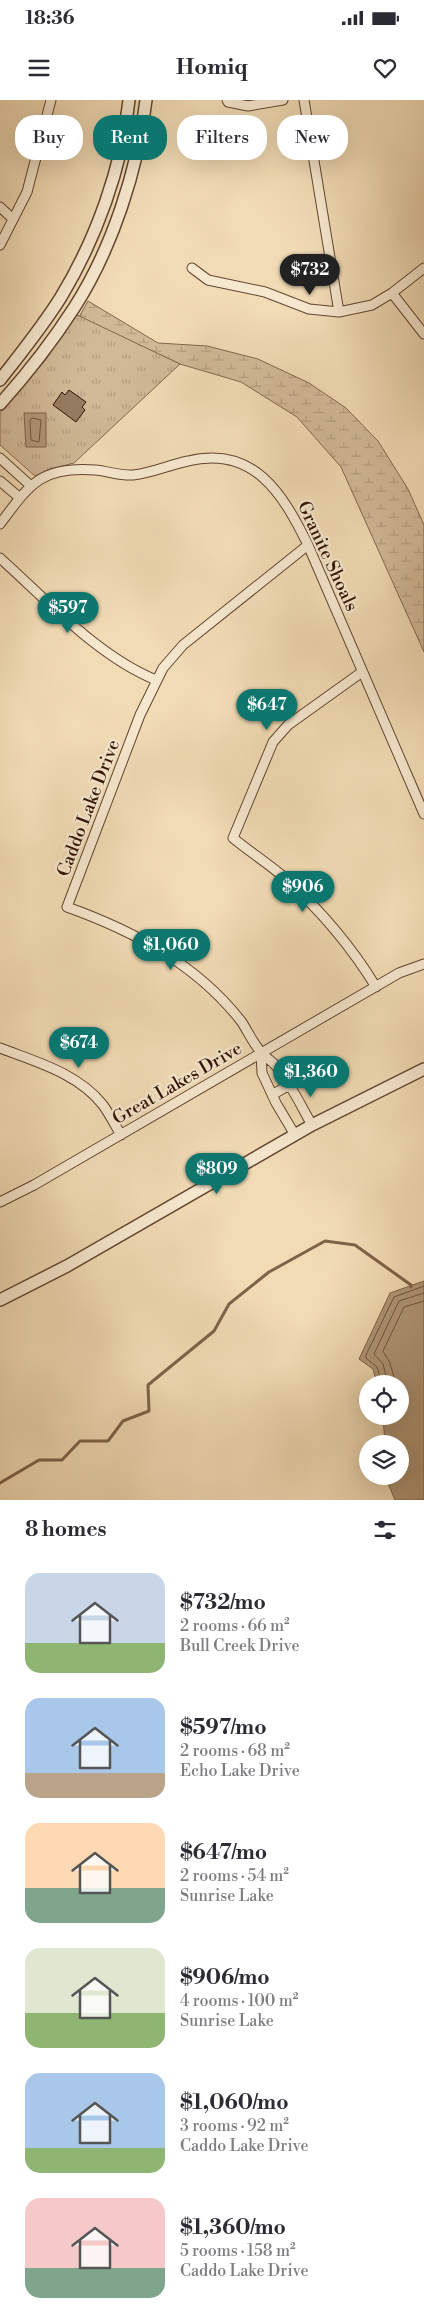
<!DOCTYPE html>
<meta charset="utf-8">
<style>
:root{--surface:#fff;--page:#f2f2f3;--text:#2b2b33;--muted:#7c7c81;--accent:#0f766e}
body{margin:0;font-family:"Libre Bodoni",serif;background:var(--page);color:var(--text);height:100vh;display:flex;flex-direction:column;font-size:19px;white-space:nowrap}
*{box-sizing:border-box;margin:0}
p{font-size:16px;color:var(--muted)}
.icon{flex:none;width:28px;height:28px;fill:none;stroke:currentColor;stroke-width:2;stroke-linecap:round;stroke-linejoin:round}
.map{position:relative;height:1400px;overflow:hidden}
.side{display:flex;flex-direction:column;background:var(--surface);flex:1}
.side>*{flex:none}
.guide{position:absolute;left:15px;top:15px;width:395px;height:45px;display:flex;gap:10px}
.controls{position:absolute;left:359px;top:1275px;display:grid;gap:10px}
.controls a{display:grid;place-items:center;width:50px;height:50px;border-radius:50%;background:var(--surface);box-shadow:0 5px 20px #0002;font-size:25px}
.price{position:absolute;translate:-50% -42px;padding:0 11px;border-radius:18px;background:var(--accent);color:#fff;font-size:16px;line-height:32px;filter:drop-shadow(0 1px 2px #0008)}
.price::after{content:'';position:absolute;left:50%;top:30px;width:15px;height:11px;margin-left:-8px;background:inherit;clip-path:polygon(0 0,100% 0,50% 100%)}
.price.active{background:#222;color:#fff}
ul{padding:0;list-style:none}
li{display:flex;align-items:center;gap:15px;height:125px;padding:0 25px}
li span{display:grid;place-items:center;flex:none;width:140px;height:100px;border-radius:15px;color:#555}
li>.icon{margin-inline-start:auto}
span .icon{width:60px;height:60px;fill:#fffc;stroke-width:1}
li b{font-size:21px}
h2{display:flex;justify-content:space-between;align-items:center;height:60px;padding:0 25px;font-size:21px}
.tag{padding:0 18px;border-radius:20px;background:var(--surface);box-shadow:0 5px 20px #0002;font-size:18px;line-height:45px}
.tag.active{background:var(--accent);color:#fff}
.status{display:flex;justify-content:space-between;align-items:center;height:35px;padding:0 25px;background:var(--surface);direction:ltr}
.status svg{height:14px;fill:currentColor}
header{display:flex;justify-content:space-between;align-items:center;height:65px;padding:0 25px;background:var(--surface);font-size:22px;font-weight:700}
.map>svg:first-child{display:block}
.wetland{fill:url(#wetland-marsh);stroke:#82664c}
.park{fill:url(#park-tufts);stroke:#82664c}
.water{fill:#b09778;stroke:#7e6249}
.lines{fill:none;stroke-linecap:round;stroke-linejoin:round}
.shore{stroke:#71553d;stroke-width:1}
.stream{stroke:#7e6249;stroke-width:3}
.building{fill:#957b5f;stroke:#321302}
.minor-casing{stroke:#62452f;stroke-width:11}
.tertiary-casing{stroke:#62452f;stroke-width:14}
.minor{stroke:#f6e8cf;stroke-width:9}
.tertiary{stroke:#f6e8cf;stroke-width:11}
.labels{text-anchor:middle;stroke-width:4.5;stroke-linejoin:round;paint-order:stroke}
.street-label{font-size:18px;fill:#321302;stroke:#f6e8cf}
</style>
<div class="status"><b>18:36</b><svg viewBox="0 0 49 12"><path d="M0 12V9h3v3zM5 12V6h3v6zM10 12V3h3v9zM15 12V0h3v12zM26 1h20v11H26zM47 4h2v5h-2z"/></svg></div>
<header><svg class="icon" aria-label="menu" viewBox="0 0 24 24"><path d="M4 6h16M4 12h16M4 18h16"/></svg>Homiq<svg class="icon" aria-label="heart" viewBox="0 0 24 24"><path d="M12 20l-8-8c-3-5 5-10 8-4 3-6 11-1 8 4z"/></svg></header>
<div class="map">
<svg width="424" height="1400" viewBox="0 0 424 1400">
<defs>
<pattern id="wetland-marsh" width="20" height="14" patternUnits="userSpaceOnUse" patternTransform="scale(1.25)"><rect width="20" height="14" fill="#d1b997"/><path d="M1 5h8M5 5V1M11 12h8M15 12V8" fill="none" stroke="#b49e80"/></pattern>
<pattern id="park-tufts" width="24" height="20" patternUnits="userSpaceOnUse" patternTransform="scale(1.25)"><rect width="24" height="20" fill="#d1b997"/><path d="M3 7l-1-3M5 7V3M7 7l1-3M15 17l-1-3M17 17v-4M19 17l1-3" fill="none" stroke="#b49e80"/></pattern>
</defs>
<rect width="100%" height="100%" fill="#f1dbb5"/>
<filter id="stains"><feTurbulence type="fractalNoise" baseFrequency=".004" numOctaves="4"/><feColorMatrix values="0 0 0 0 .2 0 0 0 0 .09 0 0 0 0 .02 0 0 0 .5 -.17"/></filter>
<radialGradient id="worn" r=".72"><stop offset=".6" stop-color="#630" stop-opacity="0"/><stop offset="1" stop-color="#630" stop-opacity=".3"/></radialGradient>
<!-- wetland -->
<path class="wetland" d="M88 201 158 243 207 246 258 259 309 283 346 308 378 341 408 389 424 425V552L341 367 297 317 241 282 180 264 79 217Z"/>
<!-- park -->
<path class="park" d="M75 214 180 264 74 363 50 369 35 376 0 345V313L47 258Z"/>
<!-- water -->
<path class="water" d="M24 313H46V347H26Z
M424 1181V1400H395L385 1376H400V1344H385L383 1316H400V1284H377L373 1269 359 1259 390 1193Z"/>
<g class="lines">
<!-- shore -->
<path class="shore" d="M32 318 41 320 39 342 31 340 30 321Z
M382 1284 377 1267 366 1258V1255L394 1197 424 1186
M388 1284 383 1264 374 1254 399 1201 424 1193
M396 1284 390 1263 383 1251 404 1207 424 1201"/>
<!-- stream -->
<path class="stream" d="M0 1383 39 1360H62L80 1341H108L123 1321 149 1311 148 1285 214 1231 229 1204 269 1172 325 1141 355 1145 411 1185V1187"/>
</g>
<!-- building -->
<path class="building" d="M69 290 86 302 82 307 85 310 76 322 53 305 62 292 65 295Z"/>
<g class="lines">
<defs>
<path id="minor" d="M227 0 228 2 248 6 283 0
M304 0 339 212
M0 107 13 119
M0 145 27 92 51 0
M192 168 208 180 265 192 309 209 339 212 372 205 392 193 424 168
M392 193 424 234
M0 358 31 386
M0 381 20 398
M0 424C30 384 41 366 95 370 108 371 120 376 133 375 152 373 169 365 188 361 254 345 283 394 308 445L424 714
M308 445 183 545 163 568 140 615 67 807C134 831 196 864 241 921 248 931 253 944 262 953 266 958 272 961 276 966 290 982 301 1006 312 1025
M0 458C47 500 97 556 156 580
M362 572 288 625 273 642 233 738C250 752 269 764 285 778 320 810 351 846 376 887
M0 948C36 962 78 973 103 1005 110 1015 115 1025 121 1035
M261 953 262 973 276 1003 295 1035
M272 995 289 985
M0 1102 34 1085 399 873 424 864"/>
<path id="tertiary" d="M0 280C21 253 43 226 61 197 96 139 122 68 129 0
M0 304C27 274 52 242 74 208 112 149 138 69 146 0
M0 1200 67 1166 312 1025 424 969"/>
</defs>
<!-- minor casing -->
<use href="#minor" class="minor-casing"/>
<!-- tertiary casing -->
<use href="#tertiary" class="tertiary-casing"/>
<!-- minor -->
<use href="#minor" class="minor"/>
<!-- tertiary -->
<use href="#tertiary" class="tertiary"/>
</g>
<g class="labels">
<!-- street labels -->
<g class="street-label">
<text transform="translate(328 456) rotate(65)" y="6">Granite Shoals</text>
<text transform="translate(88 708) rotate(-69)" y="6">Caddo Lake Drive</text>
<text transform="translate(177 983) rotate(-30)" y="6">Great Lakes Drive</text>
</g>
</g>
<rect width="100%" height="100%" filter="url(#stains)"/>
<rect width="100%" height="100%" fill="url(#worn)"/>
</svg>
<div class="controls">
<a><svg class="icon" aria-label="locate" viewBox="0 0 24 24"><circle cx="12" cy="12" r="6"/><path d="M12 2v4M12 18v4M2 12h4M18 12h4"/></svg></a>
<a><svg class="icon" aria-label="layers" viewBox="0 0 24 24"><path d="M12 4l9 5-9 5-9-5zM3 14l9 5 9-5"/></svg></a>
</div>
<b class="price active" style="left:310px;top:196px">$732</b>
<b class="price" style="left:68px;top:534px">$597</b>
<b class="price" style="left:267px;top:631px">$647</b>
<b class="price" style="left:303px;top:813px">$906</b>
<b class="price" style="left:171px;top:871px">$1,060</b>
<b class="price" style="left:79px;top:969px">$674</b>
<b class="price" style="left:311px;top:998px">$1,360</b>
<b class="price" style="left:217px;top:1095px">$809</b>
<div class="guide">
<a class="tag">Buy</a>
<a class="tag active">Rent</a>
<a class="tag">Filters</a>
<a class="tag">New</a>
</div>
</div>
<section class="side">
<h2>8 homes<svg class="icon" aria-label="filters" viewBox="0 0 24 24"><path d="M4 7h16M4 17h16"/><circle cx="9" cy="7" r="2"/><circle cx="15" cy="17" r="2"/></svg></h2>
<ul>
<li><span style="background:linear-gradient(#c9d6e8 70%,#8fb573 0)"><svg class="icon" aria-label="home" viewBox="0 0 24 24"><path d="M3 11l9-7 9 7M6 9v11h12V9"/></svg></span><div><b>$732/mo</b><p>2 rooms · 66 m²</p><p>Bull Creek Drive</p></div></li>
<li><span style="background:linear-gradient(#a9c7e8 75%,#b9a48a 0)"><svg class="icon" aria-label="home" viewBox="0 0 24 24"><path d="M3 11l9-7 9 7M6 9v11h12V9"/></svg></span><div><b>$597/mo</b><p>2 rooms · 68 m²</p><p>Echo Lake Drive</p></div></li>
<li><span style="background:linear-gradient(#ffd9b3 65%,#7fa58c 0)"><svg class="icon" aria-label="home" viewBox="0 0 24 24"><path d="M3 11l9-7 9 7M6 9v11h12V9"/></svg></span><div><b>$647/mo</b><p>2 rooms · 54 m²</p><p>Sunrise Lake</p></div></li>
<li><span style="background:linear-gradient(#dfe7d0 65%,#8fb573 0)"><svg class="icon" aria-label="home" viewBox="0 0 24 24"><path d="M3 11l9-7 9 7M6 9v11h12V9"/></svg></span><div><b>$906/mo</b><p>4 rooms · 100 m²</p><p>Sunrise Lake</p></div></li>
<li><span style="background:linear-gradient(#a9c7e8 75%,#8fb573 0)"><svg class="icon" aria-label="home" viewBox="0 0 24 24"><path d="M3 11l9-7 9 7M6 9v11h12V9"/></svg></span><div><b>$1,060/mo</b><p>3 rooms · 92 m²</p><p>Caddo Lake Drive</p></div></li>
<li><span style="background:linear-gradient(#f6c9c9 70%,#7fa58c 0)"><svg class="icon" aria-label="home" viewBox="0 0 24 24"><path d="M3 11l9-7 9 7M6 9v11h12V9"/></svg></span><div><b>$1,360/mo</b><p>5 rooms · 158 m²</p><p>Caddo Lake Drive</p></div></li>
</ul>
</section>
